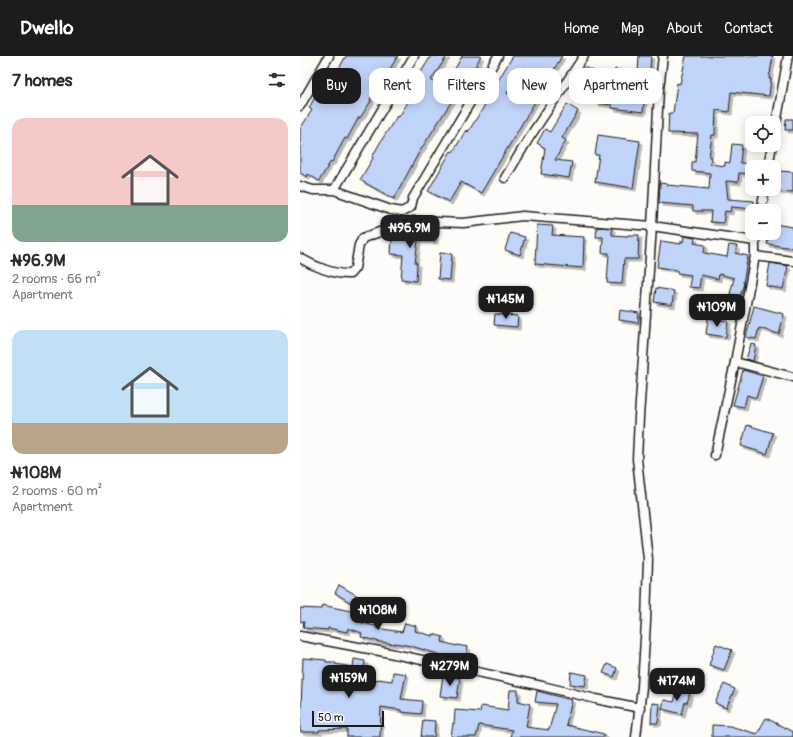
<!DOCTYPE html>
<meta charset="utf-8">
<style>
:root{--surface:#fff;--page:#f2f2f3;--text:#2b2b33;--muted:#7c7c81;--accent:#1c1c1c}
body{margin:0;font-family:Pangolin,sans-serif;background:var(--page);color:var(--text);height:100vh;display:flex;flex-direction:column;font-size:15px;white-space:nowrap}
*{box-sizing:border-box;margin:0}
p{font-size:13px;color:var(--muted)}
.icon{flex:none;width:22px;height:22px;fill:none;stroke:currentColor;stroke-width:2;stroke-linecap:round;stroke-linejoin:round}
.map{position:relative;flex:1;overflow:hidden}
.sheet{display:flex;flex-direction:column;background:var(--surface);width:300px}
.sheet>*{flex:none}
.hud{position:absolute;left:12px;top:12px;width:380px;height:36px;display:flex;gap:8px}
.buttons{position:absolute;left:445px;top:60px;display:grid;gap:8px}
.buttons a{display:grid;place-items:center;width:36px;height:36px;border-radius:8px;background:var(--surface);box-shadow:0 2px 10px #0003;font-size:20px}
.scale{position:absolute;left:12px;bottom:10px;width:72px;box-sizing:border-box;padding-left:4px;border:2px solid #1c1c1c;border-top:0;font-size:11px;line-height:14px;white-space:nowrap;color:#1c1c1c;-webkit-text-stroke:3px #fdfcf7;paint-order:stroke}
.price{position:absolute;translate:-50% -34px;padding:0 9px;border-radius:8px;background:var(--accent);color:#fff;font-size:13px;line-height:26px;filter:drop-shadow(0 1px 2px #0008)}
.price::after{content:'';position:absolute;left:50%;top:24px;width:12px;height:9px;margin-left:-6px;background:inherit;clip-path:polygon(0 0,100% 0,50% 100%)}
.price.active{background:#222;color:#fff}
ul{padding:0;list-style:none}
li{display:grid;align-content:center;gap:8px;height:212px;padding:0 12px}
li span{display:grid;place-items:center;height:124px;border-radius:12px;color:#555}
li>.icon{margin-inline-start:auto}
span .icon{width:72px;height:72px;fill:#fffc;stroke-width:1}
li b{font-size:17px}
h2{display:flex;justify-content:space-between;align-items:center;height:48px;padding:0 12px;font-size:17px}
.tag{padding:0 14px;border-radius:12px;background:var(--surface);box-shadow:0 2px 10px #0003;font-size:14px;line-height:36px}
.tag.active{background:var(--accent);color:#fff}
header{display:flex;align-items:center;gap:24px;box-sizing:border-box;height:56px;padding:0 20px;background:var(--accent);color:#fff}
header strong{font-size:19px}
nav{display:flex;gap:22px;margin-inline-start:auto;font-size:14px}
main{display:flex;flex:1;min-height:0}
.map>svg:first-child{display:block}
.building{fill:#c0d3f9;stroke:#1c1c1c;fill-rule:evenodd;filter:url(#shadow)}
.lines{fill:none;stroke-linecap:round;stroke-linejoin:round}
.minor-casing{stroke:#1c1c1c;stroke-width:11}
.minor{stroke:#fdfcf7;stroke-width:8}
</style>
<header>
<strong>Dwello</strong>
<nav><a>Home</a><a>Map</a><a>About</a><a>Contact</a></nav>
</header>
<main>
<section class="sheet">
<h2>7 homes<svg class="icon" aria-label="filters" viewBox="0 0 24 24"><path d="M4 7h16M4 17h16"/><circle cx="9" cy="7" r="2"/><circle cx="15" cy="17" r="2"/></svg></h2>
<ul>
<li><span style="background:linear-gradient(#f6c9c9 70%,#7fa58c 0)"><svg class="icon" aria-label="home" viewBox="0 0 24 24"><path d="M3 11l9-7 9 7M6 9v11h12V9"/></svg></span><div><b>₦96.9M</b><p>2 rooms · 66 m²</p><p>Apartment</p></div></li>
<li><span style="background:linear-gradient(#bfe0f5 75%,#b9a48a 0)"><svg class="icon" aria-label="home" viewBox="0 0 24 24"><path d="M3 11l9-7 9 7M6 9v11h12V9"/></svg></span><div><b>₦108M</b><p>2 rooms · 60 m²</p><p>Apartment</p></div></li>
</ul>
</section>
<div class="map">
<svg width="493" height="681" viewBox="0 0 493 681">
<defs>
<filter id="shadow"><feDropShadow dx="3" dy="3" stdDeviation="0" flood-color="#0004"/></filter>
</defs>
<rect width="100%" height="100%" fill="#fdfcf7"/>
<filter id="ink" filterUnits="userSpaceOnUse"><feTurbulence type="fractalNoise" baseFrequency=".025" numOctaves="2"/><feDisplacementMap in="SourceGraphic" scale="8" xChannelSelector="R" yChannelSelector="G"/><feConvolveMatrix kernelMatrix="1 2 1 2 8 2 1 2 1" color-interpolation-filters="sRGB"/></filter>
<g filter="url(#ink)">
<!-- building -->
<path class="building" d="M46 0H98L70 44 71 45 60 62 59 61 47 83 45 82 32 106 31 105 19 125 8 118 7 121 0 117V73L12 54 9 52 15 41 21 44Z
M131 0H147L131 24 144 33 162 0H181L172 16 175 18 166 35 160 32 118 98 94 143 60 124 73 102 72 101 81 85 97 60 99 61 114 36 110 34Z
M213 0H262L181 137 161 126 149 146 128 135 151 95 153 96 166 74 168 76 185 49 181 47 192 30 194 31ZM223 11 237 19 220 45 207 37Z
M339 0H351L349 28H346L343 56 312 52V49L296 47 297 41 277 34 285 11 296 16 292 26 312 29 315 13 338 18Z
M386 0H473L469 23H471L469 40 431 36 429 56 416 54 415 79H412L409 101H411L410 108 425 110V106L430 107 432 88 442 89 440 107 452 108V118L439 117 438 126 426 125 428 143 454 145V153L431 151 430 156 425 155 423 167 410 166 411 155H393V150L359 147 360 127 367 128V129L409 133 410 117 392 115V106H395L398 78 368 77 369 57H373L377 27 380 28Z
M267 48 278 55 262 82 266 84 255 104 272 106 269 122 241 118 245 92 237 87 245 73 250 76Z
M486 63H493V74H485Z
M298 79 340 85 333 132 295 126 299 99H295Z
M478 115 493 116V136L477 135Z
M474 168 493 171V192L467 188 469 177H474Z
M237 169 253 170 252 179 284 181 283 212 235 208Z
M111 171 135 174V185L118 184 115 207H117L116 225 101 223 103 199 91 198 92 179 106 180 107 172Z
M297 171 312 172V179L328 180V179H339L338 203H324L322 228 307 227 309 197H302L303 181H296Z
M210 177 225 181 220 199 205 194Z
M384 180 395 182 394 187 405 189 404 197 427 201 429 189 437 190 435 197 448 200 443 227H444L440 241 430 238 434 222 419 218 418 223 401 219 399 232 389 231 391 219 377 217V214L357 211 361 185 381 188V185L383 186Z
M140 197 152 198 150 224 138 223Z
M470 207 488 210 483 233 466 230Z
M356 232 374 235 372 249 354 246Z
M454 250 484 258 479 278 459 272 456 283 446 281Z
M320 254 339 257 338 267 319 264Z
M195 258 218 260 217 271 194 269Z
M408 262 428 265 426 281 406 278Z
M451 288 456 289 453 305 446 303Z
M443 314 463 320 456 342 447 339 444 351 433 349Z
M447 369 473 377 467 398 441 390Z
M39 529 58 540 53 548 35 537Z
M22 549 65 558 62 567 76 570V572L102 576 105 567 116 570 115 575 133 580V578L143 581 142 586 157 590V589L168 591 165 604 151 601V602L111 590 95 587V588L80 586 61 581 62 577 48 572 47 576 28 572V574L3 572 4 566 0 565V552L21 553Z
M416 588 432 594 424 614 409 609Z
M3 602 26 604V606H35V608L53 611 54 603 65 605 63 621 78 624V623L92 625 93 616 106 618 101 643 122 645 121 658 101 656V654L81 651 80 681H47V673L19 674V676H0Z
M307 608 317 612 314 621 303 617Z
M271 616 287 619 285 630 270 628Z
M143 619 160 622 157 642 140 640Z
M424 628 435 633 426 652 415 647Z
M378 633 390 637 387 647 385 646 382 658 362 653 364 644 374 646Z
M210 634H218V645L230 648 226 671 249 674 256 648 235 646 237 635 272 644 266 669 304 678V681H210L212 674 179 669 176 681H151L153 667 154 668 155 654 180 656 181 650 208 654Z
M352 647 360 648 358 667H351Z
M466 662 493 676V681H412V669L430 670 457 678Z
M123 664 135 665 134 681H121Z"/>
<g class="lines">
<defs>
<path id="minor" d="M0 50 29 0
M474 80 488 0
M468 111 472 89
M205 122 229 82 284 0
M0 130 13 134H34L91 154 102 156 111 151 113 142 198 0
M34 134 114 0
M461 155 465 133
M455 185V200L493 205
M0 202C13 210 35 219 50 218L55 212 59 189 63 182 96 170 113 165 163 167 223 160 352 170 455 185 457 177
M435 306 493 321
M415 399 435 306 455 200
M0 580 85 596 242 630 296 643 340 652
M336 681 342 631 346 566 348 503 337 403 339 361 352 170 359 33 363 0"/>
</defs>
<!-- minor casing -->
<use href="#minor" class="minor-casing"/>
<!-- minor -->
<use href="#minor" class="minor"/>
</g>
</g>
</svg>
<div class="buttons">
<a><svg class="icon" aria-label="locate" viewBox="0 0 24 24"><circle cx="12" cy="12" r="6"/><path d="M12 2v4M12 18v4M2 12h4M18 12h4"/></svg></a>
<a>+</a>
<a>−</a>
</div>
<div class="scale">50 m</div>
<b class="price active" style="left:110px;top:193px">₦96.9M</b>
<b class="price" style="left:206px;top:264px">₦145M</b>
<b class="price" style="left:417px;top:272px">₦109M</b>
<b class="price" style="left:78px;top:575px">₦108M</b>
<b class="price" style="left:150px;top:631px">₦279M</b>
<b class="price" style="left:49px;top:643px">₦159M</b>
<b class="price" style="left:377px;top:646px">₦174M</b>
<div class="hud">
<a class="tag active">Buy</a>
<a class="tag">Rent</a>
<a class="tag">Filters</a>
<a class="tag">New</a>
<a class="tag">Apartment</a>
</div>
</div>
</main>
